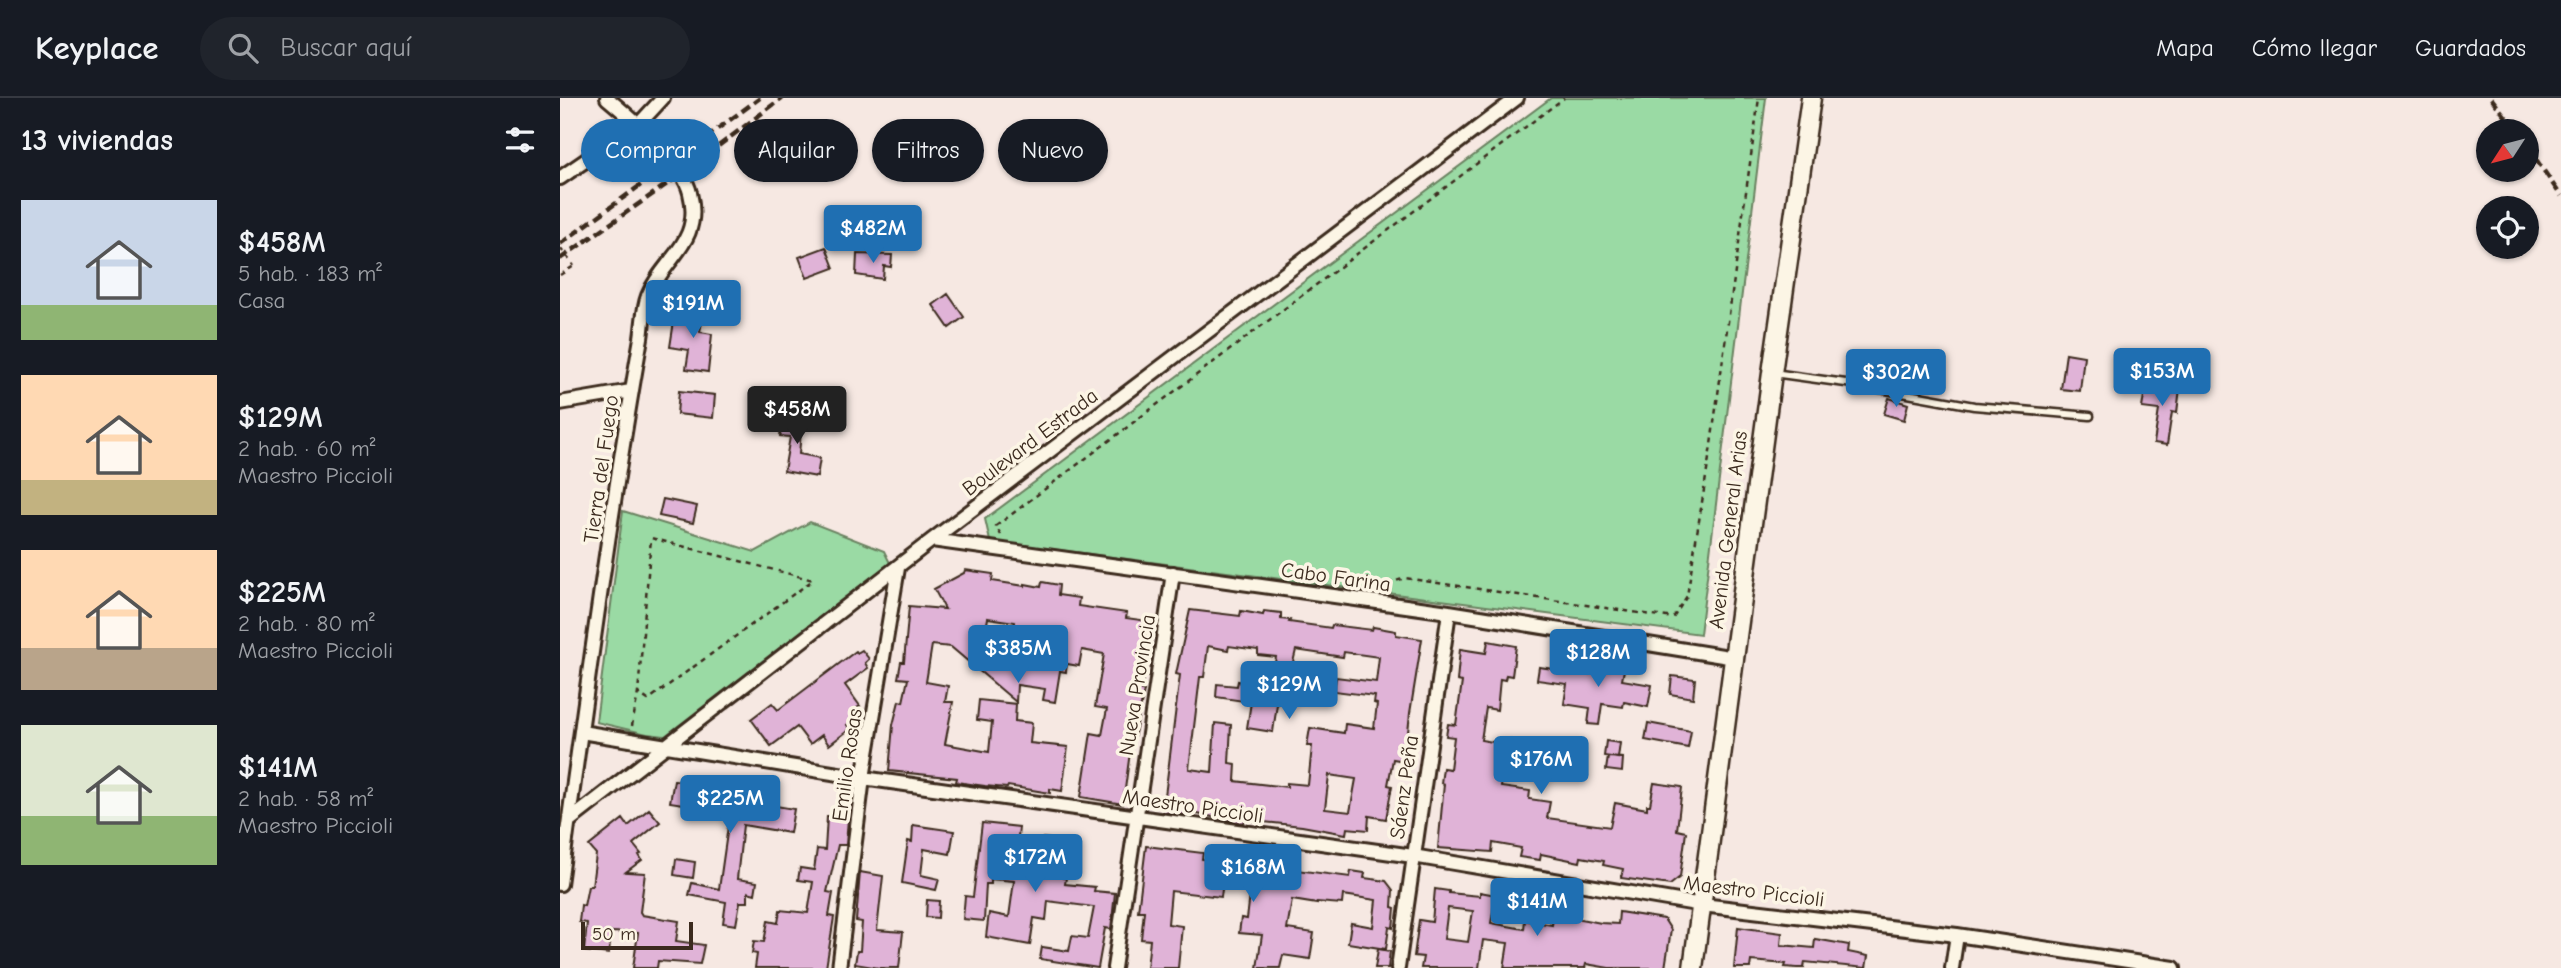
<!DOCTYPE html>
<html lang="es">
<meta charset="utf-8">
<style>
:root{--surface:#171b24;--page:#20242c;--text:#f1f3f6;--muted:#9ea1a6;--line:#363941;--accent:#1f6fb2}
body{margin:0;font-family:"Comic Neue",sans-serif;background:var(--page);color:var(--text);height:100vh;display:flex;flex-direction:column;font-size:26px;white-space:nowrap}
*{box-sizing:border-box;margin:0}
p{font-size:23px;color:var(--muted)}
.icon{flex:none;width:38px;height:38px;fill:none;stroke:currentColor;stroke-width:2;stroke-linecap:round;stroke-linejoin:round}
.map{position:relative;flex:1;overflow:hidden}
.details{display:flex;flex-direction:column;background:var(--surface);width:560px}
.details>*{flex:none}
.guide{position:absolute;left:21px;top:21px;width:665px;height:63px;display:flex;gap:14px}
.needle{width:46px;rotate:234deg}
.fabs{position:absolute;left:1916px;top:21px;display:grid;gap:14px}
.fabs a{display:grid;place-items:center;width:63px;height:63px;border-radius:50%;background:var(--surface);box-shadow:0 2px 5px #0004;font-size:35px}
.scale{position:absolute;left:21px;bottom:18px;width:112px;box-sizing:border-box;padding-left:7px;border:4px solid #3b2a1e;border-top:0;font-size:19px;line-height:24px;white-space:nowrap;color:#3b2a1e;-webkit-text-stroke:5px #fcf5e5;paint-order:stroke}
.price{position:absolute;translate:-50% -60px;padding:0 16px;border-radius:7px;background:var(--accent);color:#fff;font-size:23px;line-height:46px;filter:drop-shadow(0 2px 4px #0008)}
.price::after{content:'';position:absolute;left:50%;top:42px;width:21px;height:16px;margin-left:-10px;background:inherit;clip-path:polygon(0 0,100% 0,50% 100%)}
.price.active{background:#222;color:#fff}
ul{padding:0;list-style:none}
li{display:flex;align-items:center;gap:21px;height:175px;padding:0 21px}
li span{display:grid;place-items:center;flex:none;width:196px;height:140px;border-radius:0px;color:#555}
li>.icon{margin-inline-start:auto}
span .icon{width:84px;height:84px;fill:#fffc;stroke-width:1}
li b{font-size:30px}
h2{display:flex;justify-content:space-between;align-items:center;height:84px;padding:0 21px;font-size:30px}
.pill{padding:0 24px;border-radius:32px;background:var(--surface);box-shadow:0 2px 5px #0004;font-size:24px;line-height:63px}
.pill.active{background:var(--accent);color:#fff}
header{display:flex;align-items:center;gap:42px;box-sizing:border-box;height:98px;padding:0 35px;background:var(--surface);border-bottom:2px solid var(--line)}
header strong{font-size:33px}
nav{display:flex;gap:38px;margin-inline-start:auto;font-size:24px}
.search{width:490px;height:63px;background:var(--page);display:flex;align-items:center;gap:18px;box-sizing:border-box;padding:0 24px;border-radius:38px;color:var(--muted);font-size:26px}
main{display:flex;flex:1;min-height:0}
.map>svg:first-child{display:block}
.green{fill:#9adaa4;stroke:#6a8261;stroke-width:2}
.building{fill:#e0b3d7;stroke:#3b2a1e;stroke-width:2;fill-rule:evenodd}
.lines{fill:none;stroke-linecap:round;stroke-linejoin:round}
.lane-casing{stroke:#3b2a1e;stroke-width:11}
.street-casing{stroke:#3b2a1e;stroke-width:18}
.secondary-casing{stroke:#3b2a1e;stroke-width:23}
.path{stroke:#3b2a1e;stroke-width:2.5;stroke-dasharray:5 5;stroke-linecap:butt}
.lane{stroke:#fcf5e5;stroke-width:6}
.street{stroke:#fcf5e5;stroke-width:12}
.secondary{stroke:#fcf5e5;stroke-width:18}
.rail{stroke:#3b2a1e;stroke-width:4.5;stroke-dasharray:10 5;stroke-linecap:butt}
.path-bridge{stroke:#3b2a1e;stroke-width:2.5;stroke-dasharray:5 5;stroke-linecap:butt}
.labels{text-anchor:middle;stroke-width:7;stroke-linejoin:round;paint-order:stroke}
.street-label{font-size:21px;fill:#3b2a1e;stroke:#fcf5e5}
</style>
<header>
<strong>Keyplace</strong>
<div class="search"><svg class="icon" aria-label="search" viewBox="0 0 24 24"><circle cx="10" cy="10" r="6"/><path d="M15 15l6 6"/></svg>Buscar aquí</div>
<nav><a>Mapa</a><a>Cómo llegar</a><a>Guardados</a></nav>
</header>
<main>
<section class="details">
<h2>13 viviendas<svg class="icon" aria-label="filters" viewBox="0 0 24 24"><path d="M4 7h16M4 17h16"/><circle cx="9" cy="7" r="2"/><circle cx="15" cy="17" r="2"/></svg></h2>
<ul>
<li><span style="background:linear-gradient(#c9d6e8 75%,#8fb573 0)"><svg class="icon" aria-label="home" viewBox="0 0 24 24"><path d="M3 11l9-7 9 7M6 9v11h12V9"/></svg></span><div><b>$458M</b><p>5 hab. · 183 m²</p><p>Casa</p></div></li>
<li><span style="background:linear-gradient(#ffd9b3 75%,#c2b280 0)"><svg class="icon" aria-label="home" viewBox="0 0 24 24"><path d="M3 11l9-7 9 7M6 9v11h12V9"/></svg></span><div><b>$129M</b><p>2 hab. · 60 m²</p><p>Maestro Piccioli</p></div></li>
<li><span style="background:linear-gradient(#ffd9b3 70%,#b9a48a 0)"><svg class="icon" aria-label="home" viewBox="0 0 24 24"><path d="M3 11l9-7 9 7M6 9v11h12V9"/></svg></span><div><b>$225M</b><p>2 hab. · 80 m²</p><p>Maestro Piccioli</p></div></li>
<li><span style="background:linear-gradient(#dfe7d0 65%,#8fb573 0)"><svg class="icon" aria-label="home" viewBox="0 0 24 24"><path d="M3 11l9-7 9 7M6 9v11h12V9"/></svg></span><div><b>$141M</b><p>2 hab. · 58 m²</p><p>Maestro Piccioli</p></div></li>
</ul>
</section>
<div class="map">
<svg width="2001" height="870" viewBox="0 0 2001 870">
<rect width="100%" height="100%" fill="#f6e8e2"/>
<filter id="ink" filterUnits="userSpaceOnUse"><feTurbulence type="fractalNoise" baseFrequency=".0143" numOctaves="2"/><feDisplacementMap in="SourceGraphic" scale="14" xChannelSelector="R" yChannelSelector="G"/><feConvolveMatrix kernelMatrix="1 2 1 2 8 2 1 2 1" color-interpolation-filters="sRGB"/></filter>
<g filter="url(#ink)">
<!-- green -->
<path class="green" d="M991 0H1206L1140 536 430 443 425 421Z
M63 413 195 454 250 424 324 453 330 465 105 638 87 636 36 624Z"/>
<!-- building -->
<path class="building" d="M266 149 274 170 247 180 239 159Z
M297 156 332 157 331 169 324 168 323 181 296 177Z
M388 196 404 219 389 230 373 207Z
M130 211 144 213 140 234 152 236 148 274 126 271 129 252 110 249 115 217 129 219Z
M1506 255 1524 258 1520 293 1501 291Z
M1586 285 1620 290 1617 315 1612 314 1607 347 1594 345 1599 312 1582 310Z
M119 293 155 297 153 320 117 316Z
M1329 300 1348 306 1344 322 1324 316Z
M223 312 243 313 239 356 260 360 257 379 224 373 230 339 220 338Z
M103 401 137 408 133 425 99 418Z
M405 472 433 476 432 483 465 488V486L481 489 482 484 499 487 498 497 519 500 518 508 567 515 566 520 588 523 581 568 585 569 581 593H584L574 640 572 639 563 706 521 699 531 635 542 637 547 611 535 609 544 556 522 552 519 568 507 566 506 574 500 573 495 604 483 602 485 591 457 587 456 604 391 549 372 547 366 584 388 588 385 604H393L385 646 429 654 432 624 417 622 419 602 456 606 455 623 472 625 470 645 508 649 502 693 490 691V695L448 688 447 690 425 688 396 684 397 680 329 673 333 627 339 603 343 604 348 581 338 580 341 564H344L349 508 385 511 374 491 404 475ZM428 520 455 524 453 550 423 548Z
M630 512 680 518 681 513 703 517 704 513 721 515V521L730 522 729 524 771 530 772 527 812 532 813 529 836 533V537L862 541 850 615 845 663 833 661 828 687 832 688 826 721 809 718 808 732 787 730 786 736 742 728 685 722 684 725 627 714V717L603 714 620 577 616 576ZM648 548 668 552 669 548 698 552V557L716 559 711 588 678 583 677 588 657 586 656 599 691 604 687 630 713 634 719 592 726 593 736 552 783 559 784 554 819 559 816 584 776 579 774 593 815 598 814 605 817 606 814 630 785 626 784 635 750 630 747 648H752L748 687 727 685V689L675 683 676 666 669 665 671 627 655 625 652 674 629 671 640 579H644ZM769 677 796 681 790 714 765 711Z
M928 543 956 548 952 578 946 577 945 582 940 581 937 612 926 610 921 642 950 647 951 642 963 645 959 666 945 663 941 689 970 693 969 701 990 704 987 720 1050 729 1055 705 1087 711V707H1090L1094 685 1122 689 1117 732 1126 734 1120 779 1110 787 1061 780 1063 771 1043 767 1044 763 1021 759 1020 764 981 756 980 762 959 759 961 750 933 745 932 754 878 750 884 686 881 685 883 670 890 671 894 639 886 638 888 626 896 627 902 584 897 583 900 551 926 555Z
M302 552 309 561 305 565 308 570 285 587 300 608 294 612 299 618 287 627 290 631 269 647 262 637 250 646 237 629 211 648 191 621 212 605 218 612 296 553 297 555Z
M1030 567 1064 572 1062 582 1092 587 1088 609 1064 604 1063 609 1042 606 1039 627 1028 626 1030 610 1004 606 1007 586 977 582 979 569 1029 576Z
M1112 578 1135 581 1133 600 1110 596Z
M1088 625 1131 633 1128 650 1085 642Z
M1046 643 1060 645 1058 660 1044 658Z
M1048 659 1063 660 1062 674 1046 672Z
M114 682 163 688V690L194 695 193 704 234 711 230 735 183 727 177 781 197 784 195 796 188 794V804H180L176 827 163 825 166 804 129 797 132 785 159 791 169 721 129 715 130 707 110 704Z
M89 711 100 724 73 746 81 756 79 757 82 762 66 774 85 775 80 814 82 817 119 823 116 843 144 847 140 866 98 863 97 870H73L78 835 51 834 49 856 24 853 27 825 19 824 21 807 24 808 28 788H32L36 756 29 748 63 721 68 728Z
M267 718 288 720 286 747H278L267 794 273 795 269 818 274 819 266 870H195L197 856 192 855 194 843 204 844 208 823 218 825 220 812 248 815 253 784 238 782 240 770 254 772 257 751 265 752Z
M422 725 459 729 457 749 481 753 483 740 507 743 503 780H506L505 786 535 789 534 793 555 795 551 831 545 830 538 870 480 861 482 849 509 853 512 838 528 840 534 809 488 803 486 822 474 820 470 847 426 839 429 815 449 819 454 783 431 781V786H426L424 823 403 821 405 798 413 799Z
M353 727 394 733 390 756 364 751 361 777 379 781 376 792 342 785 348 743 352 744Z
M586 748 643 755 642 761 687 767V775L713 778 714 769 790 779 791 773 805 775 804 780 826 783 833 792 832 809 835 810 833 830 829 829 826 851 788 845 791 825 813 829 816 802 783 797 782 806 757 804V806L732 802 727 831 754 835 750 861 723 857 720 870H697L702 837 679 835 681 820 687 821 691 788 663 784 661 799 611 793 608 826 622 828 618 870H587L590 842 581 841 584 813H578Z
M116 761 135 764 133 780 114 777Z
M300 774 323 778 317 832 343 834 339 870H319L295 866 297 853H300L302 824 296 823Z
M875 791 889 793V795L920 798V794L936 797 931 825 964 831 965 822 992 827 996 803 1012 806 1010 819 1041 825 1058 826 1059 814 1104 821 1111 832 1105 870H1049L1026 866 1025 870H944L948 845 923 842 919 870H861L863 859 854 858 859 822 872 824ZM888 810 913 813 908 844 884 841Z
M367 802 379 803 378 820 366 819Z
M1178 829 1222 835 1221 847 1254 850 1255 841 1289 847 1288 854 1308 858 1306 870 1245 864 1244 870H1237L1225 869 1226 866 1191 863 1190 870H1174Z
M818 851 830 853 828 870H815Z"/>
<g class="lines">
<defs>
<path id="lane" d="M1213 275 1293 286 1414 308 1530 318"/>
<path id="street" d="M0 80 79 26 103 0
M0 305 71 293
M372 442 889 514 1175 560
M21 634 303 680 853 758 1142 807 1397 837 1614 870
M9 723 372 442 957 0
M0 786C25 604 49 421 81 240 83 227 83 211 88 198 103 160 143 145 130 95 123 65 70 19 47 0
M279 870 303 680 338 470
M554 870 613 475
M838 870 889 514
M1392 870 1397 837"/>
<path id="secondary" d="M1133 870 1212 275 1251 0"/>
</defs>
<!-- lane casing -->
<use href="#lane" class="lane-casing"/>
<!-- street casing -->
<use href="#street" class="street-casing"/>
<!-- secondary casing -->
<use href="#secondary" class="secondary-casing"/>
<!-- path -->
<path class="path" d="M0 177 14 168
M441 437 436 428 1004 0
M818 489 845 480 1113 520 1127 498 1150 354 1199 0
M72 628 78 595 91 440 253 482 88 602 78 595"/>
<!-- lane -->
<use href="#lane" class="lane"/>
<!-- street -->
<use href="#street" class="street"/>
<!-- secondary -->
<use href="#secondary" class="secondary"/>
<!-- rail -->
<path class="rail" d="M1931 0 1957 33
M1967 48 2001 98
M0 146 200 0
M0 161 120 77 222 0"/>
<!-- path-bridge -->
<path class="path-bridge" d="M0 150 14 168"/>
</g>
</g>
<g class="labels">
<!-- street labels -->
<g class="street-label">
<text transform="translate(470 344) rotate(-37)" y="7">Boulevard Estrada</text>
<text transform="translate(41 371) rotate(-82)" y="7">Tierra del Fuego</text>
<text transform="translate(1168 432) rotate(-83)" y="7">Avenida General Arias</text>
<text transform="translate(776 479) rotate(8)" y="7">Cabo Farina</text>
<text transform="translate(577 587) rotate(-81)" y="7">Nueva Provincia</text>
<text transform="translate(287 667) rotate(-82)" y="7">Emilio Rosas</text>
<text transform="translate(844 689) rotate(-82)" y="7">Sáenz Peña</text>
<text transform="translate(633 708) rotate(8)" y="7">Maestro Piccioli</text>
<text transform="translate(1194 793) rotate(7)" y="7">Maestro Piccioli</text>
</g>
</g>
</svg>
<div class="fabs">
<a><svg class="needle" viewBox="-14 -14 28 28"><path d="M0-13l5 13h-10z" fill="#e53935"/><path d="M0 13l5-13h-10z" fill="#9ea1a6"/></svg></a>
<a><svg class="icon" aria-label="locate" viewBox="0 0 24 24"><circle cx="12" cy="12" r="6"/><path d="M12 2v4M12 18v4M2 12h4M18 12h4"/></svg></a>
</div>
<div class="scale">50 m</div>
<b class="price" style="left:313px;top:167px">$482M</b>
<b class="price" style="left:133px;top:242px">$191M</b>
<b class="price" style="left:1602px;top:310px">$153M</b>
<b class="price" style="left:1336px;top:311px">$302M</b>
<b class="price active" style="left:237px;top:348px">$458M</b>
<b class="price" style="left:458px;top:587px">$385M</b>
<b class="price" style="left:1038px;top:591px">$128M</b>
<b class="price" style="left:729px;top:623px">$129M</b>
<b class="price" style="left:981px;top:698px">$176M</b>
<b class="price" style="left:170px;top:737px">$225M</b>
<b class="price" style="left:475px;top:796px">$172M</b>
<b class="price" style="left:693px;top:806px">$168M</b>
<b class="price" style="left:977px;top:840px">$141M</b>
<div class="guide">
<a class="pill active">Comprar</a>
<a class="pill">Alquilar</a>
<a class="pill">Filtros</a>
<a class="pill">Nuevo</a>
</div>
</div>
</main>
